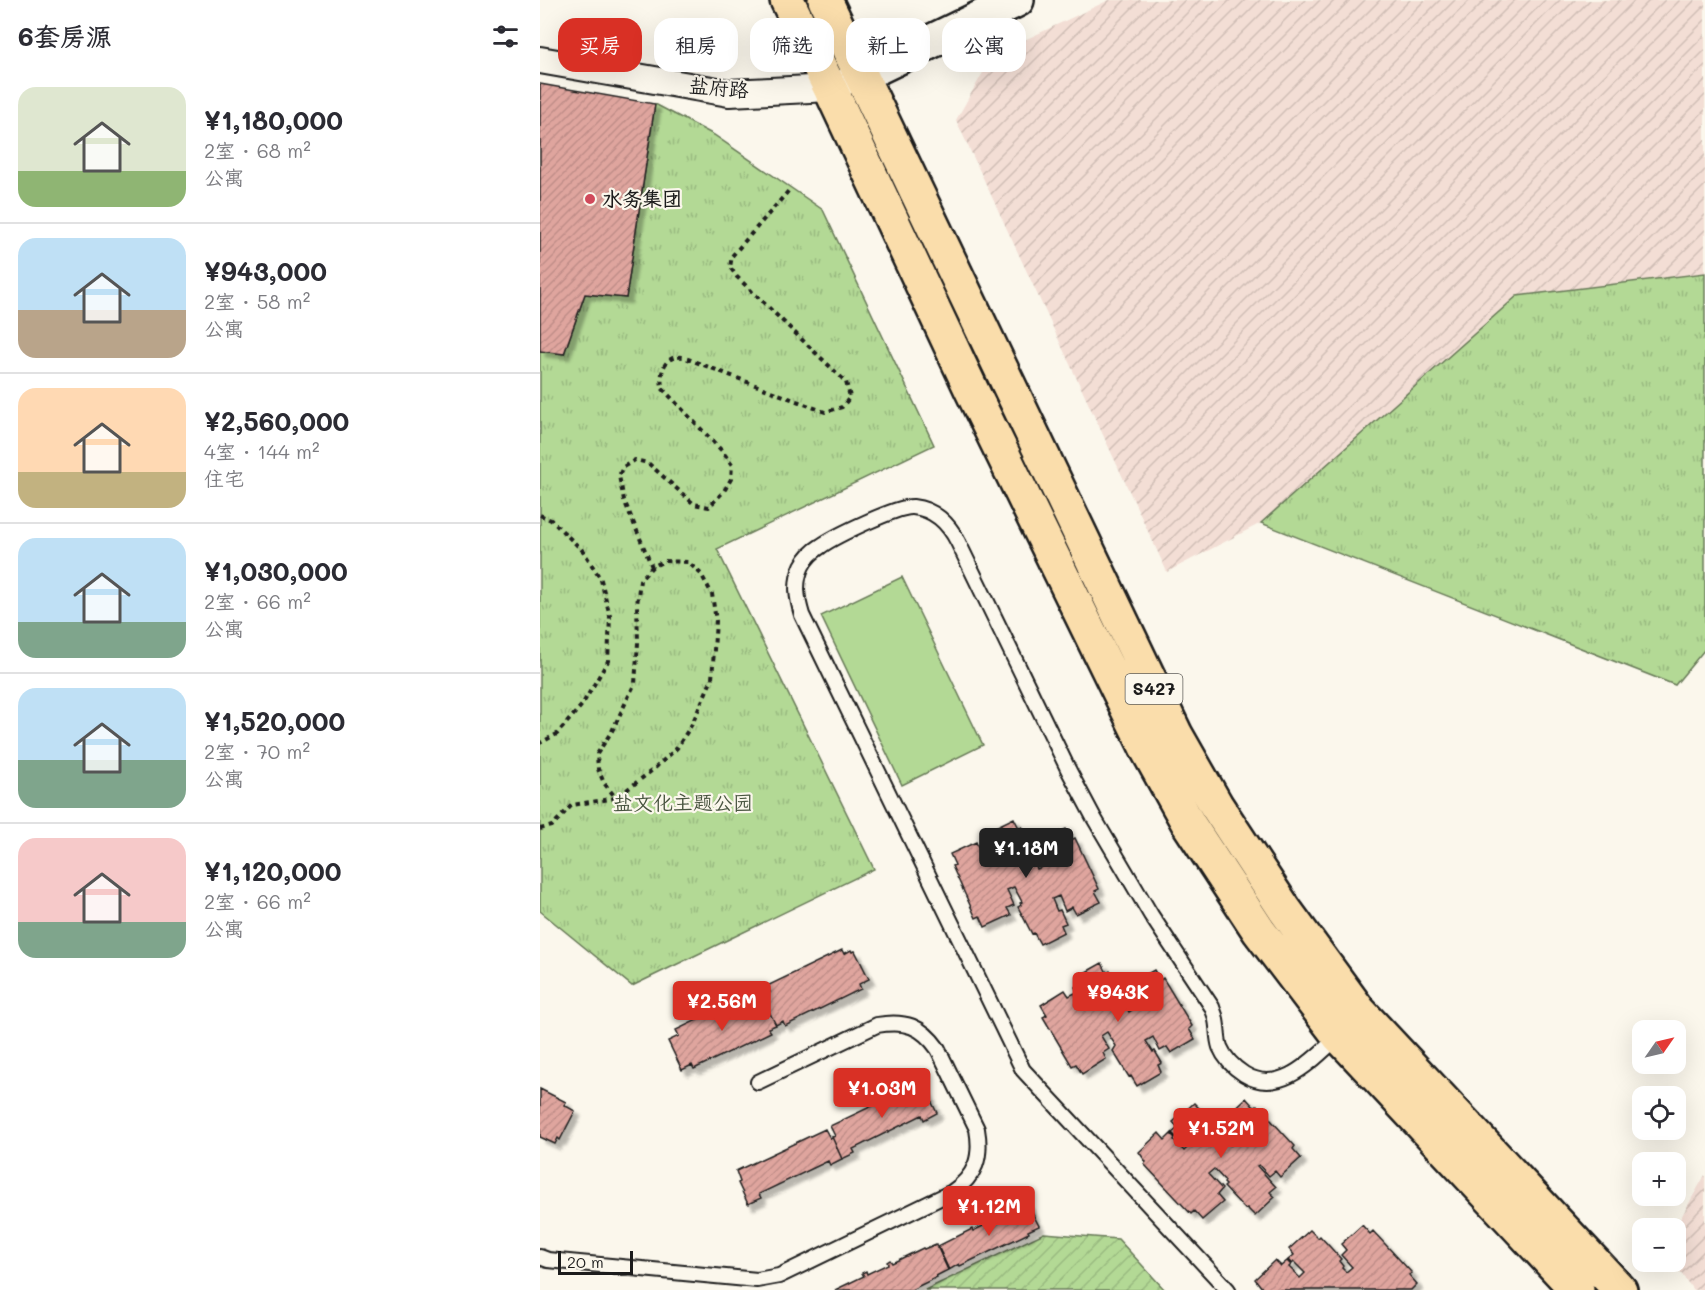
<!DOCTYPE html>
<html lang="zh">
<meta charset="utf-8">
<style>
:root{--surface:#fff;--page:#f7f7f7;--text:#2b2b33;--muted:#7c7c81;--line:#e1e1e2;--accent:#d93025}
body{margin:0;font-family:Mali,"LXGW WenKai TC",sans-serif;background:var(--page);color:var(--text);height:100vh;display:flex;flex-direction:column;font-size:22px;white-space:nowrap}
*{box-sizing:border-box;margin:0}
p{font-size:20px;color:var(--muted)}
.icon{flex:none;width:33px;height:33px;fill:none;stroke:currentColor;stroke-width:2;stroke-linecap:round;stroke-linejoin:round}
.map{position:relative;flex:1;overflow:hidden}
.drawer{display:flex;flex-direction:column;background:var(--surface);width:540px}
.drawer>*{flex:none}
.guide{position:absolute;left:18px;top:18px;width:570px;height:54px;display:flex;gap:12px}
.needle{width:39px;rotate:56deg}
.controls{position:absolute;left:1092px;top:1020px;display:grid;gap:12px}
.controls a{display:grid;place-items:center;width:54px;height:54px;border-radius:12px;background:var(--surface);box-shadow:0 6px 24px #0002;font-size:30px}
.scale{position:absolute;left:18px;bottom:15px;width:75px;box-sizing:border-box;padding-left:6px;border:3px solid #1c1c1c;border-top:0;font-size:16px;line-height:21px;white-space:nowrap;color:#1c1c1c;-webkit-text-stroke:4px #fbf7ec;paint-order:stroke}
.price{position:absolute;translate:-50% -51px;padding:0 14px;border-radius:6px;background:var(--accent);color:#fff;font-size:20px;line-height:39px;filter:drop-shadow(0 2px 3px #0008)}
.price::after{content:'';position:absolute;left:50%;top:36px;width:18px;height:14px;margin-left:-9px;background:inherit;clip-path:polygon(0 0,100% 0,50% 100%)}
.price.selected{background:#222;color:#fff}
ul{padding:0;list-style:none}
li{display:flex;align-items:center;gap:18px;height:150px;padding:0 18px}
li+li{border-top:2px solid var(--line)}
li span{display:grid;place-items:center;flex:none;width:168px;height:120px;border-radius:18px;color:#555}
li>.icon{margin-inline-start:auto}
span .icon{width:72px;height:72px;fill:#fffc;stroke-width:1}
li b{font-size:26px}
h2{display:flex;justify-content:space-between;align-items:center;height:72px;padding:0 18px;font-size:26px}
.chip{padding:0 21px;border-radius:18px;background:var(--surface);box-shadow:0 6px 24px #0002;font-size:21px;line-height:54px}
.chip.selected{background:var(--accent);color:#fff}
main{display:flex;flex:1;min-height:0}
.map>svg:first-child{display:block}
.industrial{fill:url(#industrial-furrows)}
.grass{fill:url(#grass-tufts);stroke:#687a58;stroke-width:1.5}
.garden{fill:url(#garden-furrows);stroke:#687a58;stroke-width:1.5}
.pitch{fill:#b3d995;stroke:#687a58;stroke-width:1.5}
.building{fill:url(#building-hatch);stroke:#1c1c1c;stroke-width:1.5;filter:url(#shadow)}
.lines{fill:none;stroke-linecap:round;stroke-linejoin:round}
.lane-casing{stroke:#1c1c1c;stroke-width:18}
.street-casing{stroke:#1c1c1c;stroke-width:30}
.secondary-casing{stroke:#1c1c1c;stroke-width:38}
.primary-casing{stroke:#1c1c1c;stroke-width:38}
.path{stroke:#1c1c1c;stroke-width:4;stroke-dasharray:4.5 4.5;stroke-linecap:butt}
.lane{stroke:#fbf7ec;stroke-width:14}
.street{stroke:#fbf7ec;stroke-width:26}
.secondary{stroke:#fbf7ec;stroke-width:33}
.primary{stroke:#faddab;stroke-width:33}
.poi-dot{fill:#d1495b;stroke:#fbf7ec;stroke-width:2}
.labels{text-anchor:middle;stroke-width:4.5;stroke-linejoin:round;paint-order:stroke}
.shield{fill:#fbf7ec;stroke:#5f5e5a;stroke-width:1.5}
.shield-label{font-size:18px;font-weight:bold;fill:#1c1c1c}
.street-label{font-size:20px;fill:#1c1c1c;stroke:#fbf7ec}
.poi-label{font-size:20px;font-weight:bold;fill:#1c1c1c;stroke:#fbf7ec;text-anchor:start}
.park-label{font-size:20px;fill:#495540;stroke:#fbf7ec}
</style>
<main>
<section class="drawer">
<h2>6套房源<svg class="icon" aria-label="filters" viewBox="0 0 24 24"><path d="M4 7h16M4 17h16"/><circle cx="9" cy="7" r="2"/><circle cx="15" cy="17" r="2"/></svg></h2>
<ul>
<li><span style="background:linear-gradient(#dfe7d0 70%,#8fb573 0)"><svg class="icon" aria-label="home" viewBox="0 0 24 24"><path d="M3 11l9-7 9 7M6 9v11h12V9"/></svg></span><div><b>¥1,180,000</b><p>2室 · 68 m²</p><p>公寓</p></div></li>
<li><span style="background:linear-gradient(#bfe0f5 60%,#b9a48a 0)"><svg class="icon" aria-label="home" viewBox="0 0 24 24"><path d="M3 11l9-7 9 7M6 9v11h12V9"/></svg></span><div><b>¥943,000</b><p>2室 · 58 m²</p><p>公寓</p></div></li>
<li><span style="background:linear-gradient(#ffd9b3 70%,#c2b280 0)"><svg class="icon" aria-label="home" viewBox="0 0 24 24"><path d="M3 11l9-7 9 7M6 9v11h12V9"/></svg></span><div><b>¥2,560,000</b><p>4室 · 144 m²</p><p>住宅</p></div></li>
<li><span style="background:linear-gradient(#bfe0f5 70%,#7fa58c 0)"><svg class="icon" aria-label="home" viewBox="0 0 24 24"><path d="M3 11l9-7 9 7M6 9v11h12V9"/></svg></span><div><b>¥1,030,000</b><p>2室 · 66 m²</p><p>公寓</p></div></li>
<li><span style="background:linear-gradient(#bfe0f5 60%,#7fa58c 0)"><svg class="icon" aria-label="home" viewBox="0 0 24 24"><path d="M3 11l9-7 9 7M6 9v11h12V9"/></svg></span><div><b>¥1,520,000</b><p>2室 · 70 m²</p><p>公寓</p></div></li>
<li><span style="background:linear-gradient(#f6c9c9 70%,#7fa58c 0)"><svg class="icon" aria-label="home" viewBox="0 0 24 24"><path d="M3 11l9-7 9 7M6 9v11h12V9"/></svg></span><div><b>¥1,120,000</b><p>2室 · 66 m²</p><p>公寓</p></div></li>
</ul>
</section>
<div class="map">
<svg width="1165" height="1290" viewBox="0 0 1165 1290">
<defs>
<pattern id="industrial-furrows" width="10" height="10" patternUnits="userSpaceOnUse" patternTransform="scale(1.5)"><rect width="10" height="10" fill="#f3ded5"/><path d="M-1 1l2-2M0 10L10 0M9 11l2-2" fill="none" stroke="#d0beb6"/></pattern>
<pattern id="grass-tufts" width="24" height="20" patternUnits="userSpaceOnUse" patternTransform="scale(1.5)"><rect width="24" height="20" fill="#b3d995"/><path d="M3 7l-1-3M5 7V3M7 7l1-3M15 17l-1-3M17 17v-4M19 17l1-3" fill="none" stroke="#99ba80"/></pattern>
<pattern id="garden-furrows" width="10" height="10" patternUnits="userSpaceOnUse" patternTransform="scale(1.5)"><rect width="10" height="10" fill="#b3d995"/><path d="M-1 1l2-2M0 10L10 0M9 11l2-2" fill="none" stroke="#99ba80"/></pattern>
<pattern id="building-hatch" width="6" height="6" patternUnits="userSpaceOnUse" patternTransform="scale(1.5)"><rect width="6" height="6" fill="#dfa59e"/><path d="M-1 1l2-2M0 6l6-6M5 7l2-2" fill="none" stroke="#bf8d88"/></pattern>
<filter id="shadow"><feDropShadow dx="5.5" dy="5.5" stdDeviation="1.5" flood-color="#0004"/></filter>
</defs>
<rect width="100%" height="100%" fill="#fbf7ec"/>
<filter id="ink" filterUnits="userSpaceOnUse"><feTurbulence type="fractalNoise" baseFrequency=".0167" numOctaves="2"/><feDisplacementMap in="SourceGraphic" scale="12" xChannelSelector="R" yChannelSelector="G"/><feConvolveMatrix kernelMatrix="1 2 1 2 8 2 1 2 1" color-interpolation-filters="sRGB"/></filter>
<g filter="url(#ink)">
<!-- industrial -->
<path class="industrial" d="M569 0H1165V273L977 296 721 523 627 572 416 120 453 55Z
M1165 1175V1290H1153L1133 1262H1136L1135 1228Z"/>
<!-- grass -->
<path class="grass" d="M115 104 174 135 283 210 394 445 177 549 334 869 92 986 0 911V351L24 354 45 294 86 298Z
M1165 273V649L1135 685 721 523 977 296Z"/>
<!-- garden -->
<path class="garden" d="M504 1233 578 1239 625 1290H385Z"/>
<!-- pitch -->
<path class="pitch" d="M362 577 443 745 362 785 281 616Z"/>
<!-- building -->
<path class="building" d="M0 84 115 104 86 298 45 294 24 354 0 351Z
M474 818 479 828 482 827 495 855 493 856 497 869 504 866 497 851 504 848 500 842 526 829 531 840 535 838 559 889 555 891 561 902 536 914 532 907 525 911 519 896 512 899 517 911 520 910 526 923 521 925 524 932 500 944 494 933 492 934 478 907 481 905 480 903 482 902 474 887 467 890 474 905 467 908 471 915 445 927 440 916 436 918 412 866 415 865 410 854 436 842 439 849 445 845 453 860 454 859 445 840 452 837 449 830Z
M302 950 304 954 311 950 312 952 315 951 329 979 319 984 321 989 245 1026 243 1021 236 1025 221 996 230 992 227 986Z
M562 963 567 973 570 971 586 998 583 1000 589 1012 595 1008 587 994 593 991 589 984 614 970 620 980 623 978 652 1026 649 1029 655 1039 631 1053 627 1047 620 1051 613 1037 606 1041 613 1052 615 1051 622 1063 618 1065 621 1072 597 1086 591 1076 589 1077 573 1051 576 1046 567 1032 561 1036 569 1049 563 1053 566 1059 542 1074 536 1064 532 1066 503 1017 507 1015 501 1005 525 990 529 996 535 993 544 1007 545 1005 535 987 541 983 537 977Z
M211 994 214 1000 221 996 236 1025 228 1028 231 1032 154 1069 152 1065 142 1070 128 1041 139 1036 136 1030Z
M382 1082 397 1113 384 1120 382 1115 313 1149 315 1153 302 1159 292 1137 295 1136 290 1126Z
M0 1089 26 1102 24 1105 35 1111 20 1140 18 1138 15 1144 0 1137Z
M706 1098 714 1107 717 1105 755 1146 753 1149 761 1158 740 1177 735 1171 729 1176 719 1165 717 1166 736 1187 730 1192 735 1197 715 1216 707 1208 705 1209 684 1187 686 1185 684 1183 685 1181 674 1169 668 1174 682 1189 677 1195 683 1202 662 1220 654 1211 651 1214 604 1164 606 1162 599 1152 619 1133 625 1140 631 1134 635 1138 634 1140 644 1151 648 1147 638 1135 636 1137 632 1133 638 1128 633 1122 654 1103 662 1111 664 1110 685 1132 683 1134 691 1145 696 1140 685 1128 691 1123 685 1118Z
M285 1129 290 1138 292 1137 302 1159 290 1165 288 1161 219 1194 221 1198 208 1204 198 1183 200 1182 196 1171Z
M487 1203 499 1226 488 1231 489 1233 420 1266 419 1264 409 1270 398 1246 432 1229 433 1231 453 1221V1219Z
M822 1225 830 1234 833 1231 872 1273 869 1275 877 1284 871 1290H720L722 1288 715 1279 735 1260 741 1266 747 1261 751 1265 749 1267 760 1278 765 1273 754 1262 752 1264 748 1260 754 1255 749 1249 770 1230 778 1238 780 1236 801 1259 799 1261 803 1266 802 1268 806 1272 812 1267 801 1255 806 1250 801 1244Z
M396 1244 408 1270 396 1276 397 1277 371 1290H295L324 1276 322 1273 326 1271 327 1274 348 1264 347 1262 350 1260 352 1263 383 1248 384 1249Z"/>
<g class="lines">
<defs>
<path id="lane" d="M0 1257 8 1260 217 1280 239 1276 412 1192C436 1176 442 1157 437 1129L398 1049C382 1026 365 1020 337 1025L218 1082
M688 1290 483 1070 262 615C257 598 254 583 262 566 266 558 273 551 281 546 295 536 357 506 373 507 394 509 409 524 418 542L529 771 554 818 611 915 672 1007C673 1011 676 1016 676 1020 678 1029 677 1038 680 1047 685 1059 693 1067 704 1074 741 1097 774 1058 799 1036"/>
<path id="street" d="M0 60 189 93 290 88 305 82"/>
<path id="secondary" d="M322 75 477 0"/>
<path id="primary" d="M247 0 290 88 432 391 608 751 648 823 719 931 799 1036 1037 1290
M285 0 636 735 676 805 745 910 819 1011 1080 1290"/>
</defs>
<!-- lane casing -->
<use href="#lane" class="lane-casing"/>
<!-- street casing -->
<use href="#street" class="street-casing"/>
<!-- secondary casing -->
<use href="#secondary" class="secondary-casing"/>
<!-- primary casing -->
<use href="#primary" class="primary-casing"/>
<!-- path -->
<path class="path" d="M0 515 11 520 44 552 61 580 70 616 68 661 42 705 17 734 0 743
M112 567 84 500 79 476 83 467 95 460 108 463 154 504 169 507 184 491 191 479 192 465 183 452 122 388C120 373 123 355 143 357L285 412 302 407 310 397 306 382 197 277 190 267 192 256 251 188
M0 829 12 826 32 805 76 798 114 769 137 748 152 724 172 679 176 621 172 594 161 574 148 562 124 561 112 567 100 580 97 605 98 643 95 683 72 731 57 754 58 769 64 783 76 798"/>
<!-- lane -->
<use href="#lane" class="lane"/>
<!-- street -->
<use href="#street" class="street"/>
<!-- secondary -->
<use href="#secondary" class="secondary"/>
<!-- primary -->
<use href="#primary" class="primary"/>
</g>
</g>
<!-- markers -->
<circle class="poi-dot" cx="50" cy="199" r="6"/>
<g class="labels">
<!-- shield labels -->
<rect class="shield" x="585.5" y="674" width="57" height="30" rx="4.5"/>
<g class="shield-label">
<text x="614" y="695">S427</text>
</g>
<!-- street labels -->
<g class="street-label">
<text transform="translate(179 88) rotate(5)" y="7">盐府路</text>
</g>
<!-- poi labels -->
<g class="poi-label">
<text x="62" y="206">水务集团</text>
</g>
<!-- park labels -->
<g class="park-label">
<text x="143" y="810">盐文化主题公园</text>
</g>
</g>
</svg>
<div class="controls">
<a><svg class="needle" viewBox="-14 -14 28 28"><path d="M0-13l5 13h-10z" fill="#e53935"/><path d="M0 13l5-13h-10z" fill="#7c7c81"/></svg></a>
<a><svg class="icon" aria-label="locate" viewBox="0 0 24 24"><circle cx="12" cy="12" r="6"/><path d="M12 2v4M12 18v4M2 12h4M18 12h4"/></svg></a>
<a>+</a>
<a>−</a>
</div>
<div class="scale">20 m</div>
<b class="price selected" style="left:486px;top:879px">¥1.18M</b>
<b class="price" style="left:578px;top:1023px">¥943K</b>
<b class="price" style="left:182px;top:1032px">¥2.56M</b>
<b class="price" style="left:342px;top:1119px">¥1.03M</b>
<b class="price" style="left:681px;top:1159px">¥1.52M</b>
<b class="price" style="left:449px;top:1237px">¥1.12M</b>
<div class="guide">
<a class="chip selected">买房</a>
<a class="chip">租房</a>
<a class="chip">筛选</a>
<a class="chip">新上</a>
<a class="chip">公寓</a>
</div>
</div>
</main>
